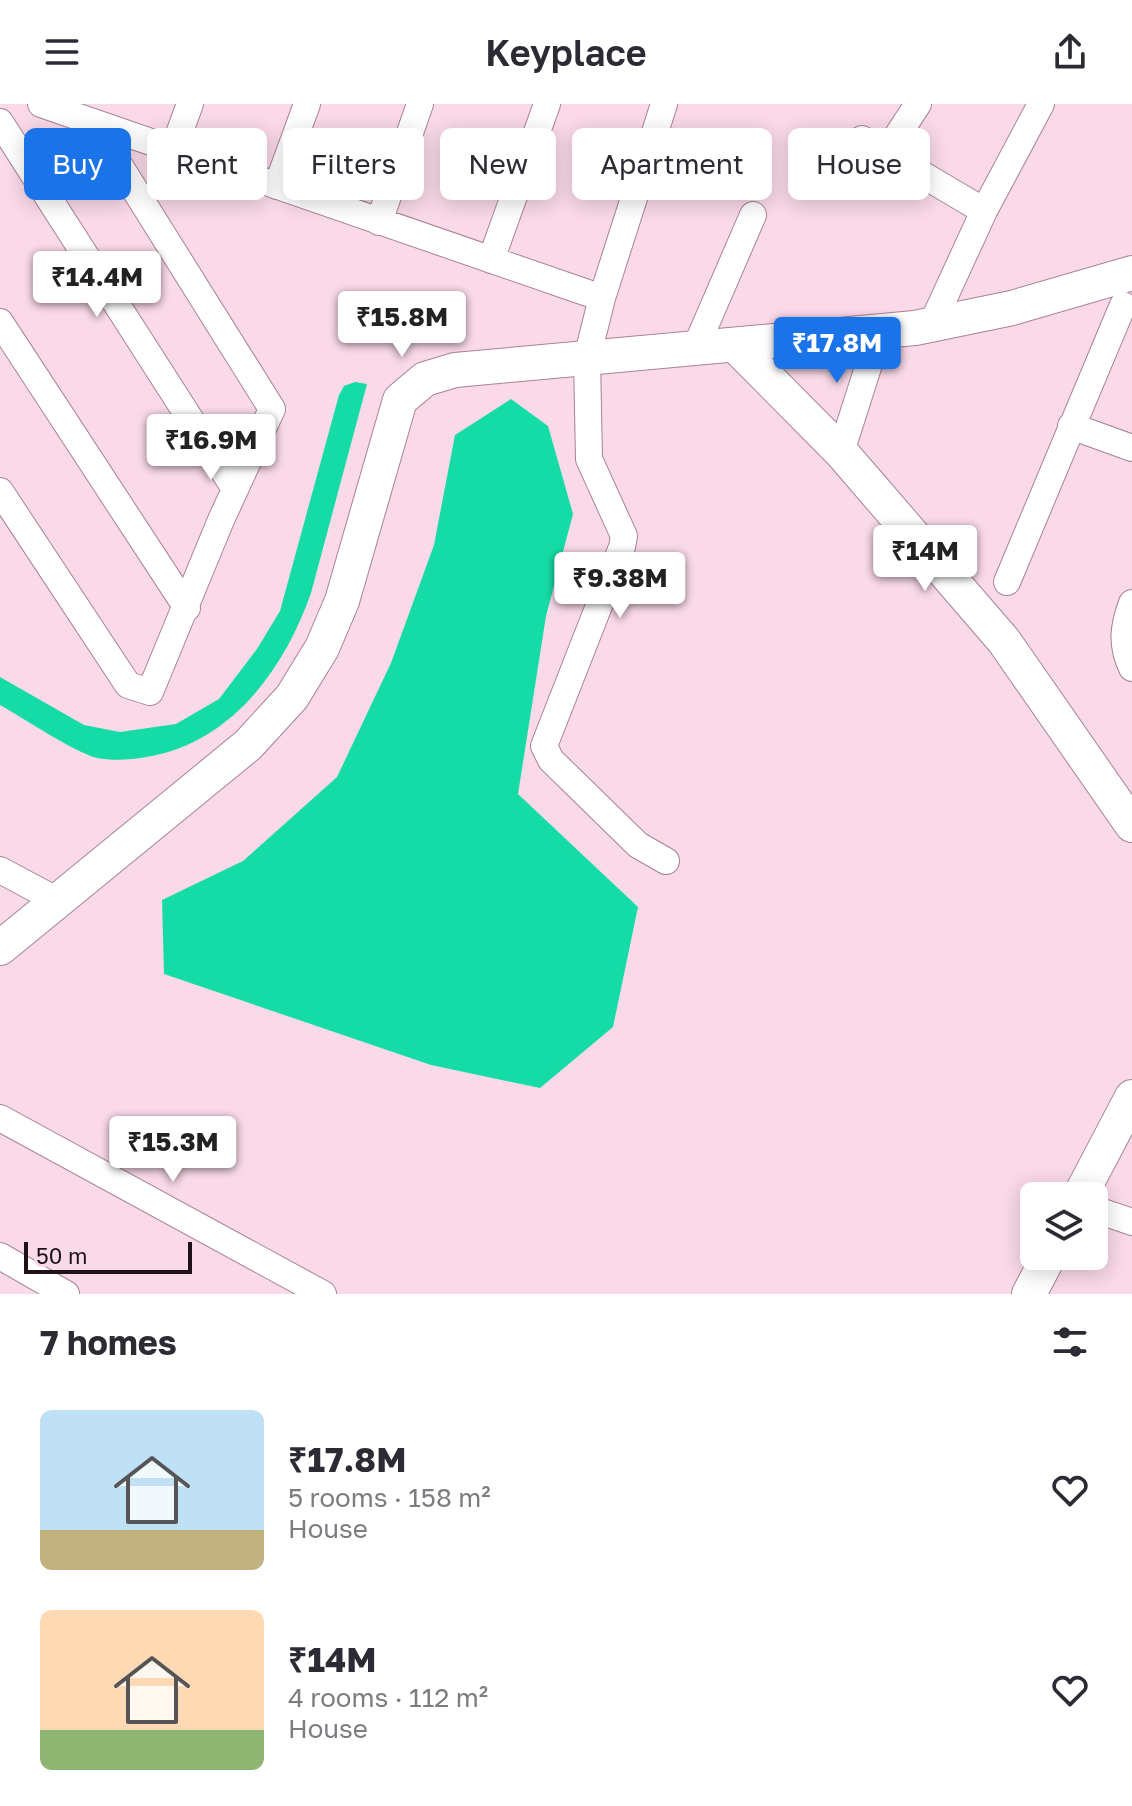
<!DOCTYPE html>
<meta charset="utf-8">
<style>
:root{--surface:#fff;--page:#f2f2f3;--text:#2b2b33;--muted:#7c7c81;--accent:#1a73e8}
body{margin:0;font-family:"Golos Text",sans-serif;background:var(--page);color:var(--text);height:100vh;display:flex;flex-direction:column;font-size:30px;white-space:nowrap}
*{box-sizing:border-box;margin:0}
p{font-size:26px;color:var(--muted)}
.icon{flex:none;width:44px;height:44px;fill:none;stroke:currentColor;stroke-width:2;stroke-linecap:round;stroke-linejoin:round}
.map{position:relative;height:1190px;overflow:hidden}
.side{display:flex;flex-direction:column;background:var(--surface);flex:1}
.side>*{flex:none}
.top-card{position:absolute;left:24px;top:24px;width:1084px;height:72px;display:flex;gap:16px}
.tools{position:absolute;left:1020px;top:1078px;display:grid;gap:16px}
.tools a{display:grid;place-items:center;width:88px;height:88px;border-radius:12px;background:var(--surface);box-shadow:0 4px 20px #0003;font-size:40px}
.scale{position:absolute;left:24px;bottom:20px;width:168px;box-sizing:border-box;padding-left:8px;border:4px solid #1f1118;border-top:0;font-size:22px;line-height:28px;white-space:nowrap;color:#1f1118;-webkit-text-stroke:6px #fad9e9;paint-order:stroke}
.price{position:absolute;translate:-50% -68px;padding:0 18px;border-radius:8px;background:#fff;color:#222;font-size:26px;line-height:52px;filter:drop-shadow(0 2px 4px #0008)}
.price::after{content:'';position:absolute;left:50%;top:48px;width:24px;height:18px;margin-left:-12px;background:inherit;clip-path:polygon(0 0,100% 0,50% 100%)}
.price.on{background:var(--accent);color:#fff}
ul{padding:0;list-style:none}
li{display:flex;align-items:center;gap:24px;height:200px;padding:0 40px}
li span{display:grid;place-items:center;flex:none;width:224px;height:160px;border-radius:12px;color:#555}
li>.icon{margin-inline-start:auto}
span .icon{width:96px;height:96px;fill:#fffc;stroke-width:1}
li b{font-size:34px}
h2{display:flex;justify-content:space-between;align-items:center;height:96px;padding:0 40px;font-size:34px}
.pill{padding:0 28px;border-radius:12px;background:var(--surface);box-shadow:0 4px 20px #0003;font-size:28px;line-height:72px}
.pill.on{background:var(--accent);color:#fff}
header{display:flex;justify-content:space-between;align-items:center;height:104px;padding:0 40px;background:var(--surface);font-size:36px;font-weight:600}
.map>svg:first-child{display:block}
.water{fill:#15dca6}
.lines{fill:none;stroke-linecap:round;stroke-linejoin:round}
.minor-casing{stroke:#a88295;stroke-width:28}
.tertiary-casing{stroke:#a88295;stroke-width:36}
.minor{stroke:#fff;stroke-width:26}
.tertiary{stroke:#fff;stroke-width:34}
</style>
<header><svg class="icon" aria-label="menu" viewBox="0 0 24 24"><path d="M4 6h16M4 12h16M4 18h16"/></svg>Keyplace<svg class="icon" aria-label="share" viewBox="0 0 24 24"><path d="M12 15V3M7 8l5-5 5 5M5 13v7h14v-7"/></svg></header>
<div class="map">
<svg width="1132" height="1190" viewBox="0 0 1132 1190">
<rect width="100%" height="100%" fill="#fad9e9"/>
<!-- water -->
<path class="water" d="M355 278 367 280 311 489C284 566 231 639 146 653 131 656 112 657 97 654 72 647 25 615 0 601V573L84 621 120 628 176 620 219 595 257 545 280 507 339 291 344 282Z
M511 295 548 322 573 410 546 512 518 690 638 803 613 923 540 984 431 961 164 870 162 796 243 757 337 673 391 559 434 441 455 331Z"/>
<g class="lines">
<defs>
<path id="minor" d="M41 0 602 194
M664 0 602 194 587 254 589 355 624 432 622 443 544 642 551 656 638 741 666 757
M918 0 886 49 984 107 932 220
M0 18 235 385
M862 35 886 49
M173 46 190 0
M277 82 307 0
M984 107 1041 0
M379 118 420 0
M491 156 547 0
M0 218 187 504
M695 245 753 111
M1071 322 1132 344
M841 348 879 229
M0 387 128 581 150 588 221 416 272 305 93 19
M1007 478 1123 201
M1132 499C1123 523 1121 541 1132 564
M0 766 58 797
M0 1014 323 1190
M1094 1105 1132 1118
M0 1152 66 1190"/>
<path id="tertiary" d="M736 242 841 348 1004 537 1132 721
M0 844 248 641 292 593 322 544 342 497 400 296 425 275 455 266 915 224 1012 204 1132 169
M1080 1092 1132 993
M1029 1190 1049 1152"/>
</defs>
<!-- minor casing -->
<use href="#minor" class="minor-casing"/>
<!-- tertiary casing -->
<use href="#tertiary" class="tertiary-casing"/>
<!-- minor -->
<use href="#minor" class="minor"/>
<!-- tertiary -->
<use href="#tertiary" class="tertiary"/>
</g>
</svg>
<div class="tools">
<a><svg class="icon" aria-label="layers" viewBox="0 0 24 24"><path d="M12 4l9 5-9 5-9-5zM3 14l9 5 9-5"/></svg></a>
</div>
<div class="scale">50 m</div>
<b class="price" style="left:97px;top:215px">₹14.4M</b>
<b class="price" style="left:402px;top:255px">₹15.8M</b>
<b class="price on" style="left:837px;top:281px">₹17.8M</b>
<b class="price" style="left:211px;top:378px">₹16.9M</b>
<b class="price" style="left:925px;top:489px">₹14M</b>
<b class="price" style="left:620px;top:516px">₹9.38M</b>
<b class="price" style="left:173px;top:1080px">₹15.3M</b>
<div class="top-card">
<a class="pill on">Buy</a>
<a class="pill">Rent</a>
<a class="pill">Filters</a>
<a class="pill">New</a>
<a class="pill">Apartment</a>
<a class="pill">House</a>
</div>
</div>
<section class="side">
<h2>7 homes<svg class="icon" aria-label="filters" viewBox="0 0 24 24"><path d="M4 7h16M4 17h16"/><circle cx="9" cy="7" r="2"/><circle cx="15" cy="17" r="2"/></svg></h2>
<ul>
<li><span style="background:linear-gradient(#bfe0f5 75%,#c2b280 0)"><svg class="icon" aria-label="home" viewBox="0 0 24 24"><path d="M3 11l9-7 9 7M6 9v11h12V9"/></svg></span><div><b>₹17.8M</b><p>5 rooms · 158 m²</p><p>House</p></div><svg class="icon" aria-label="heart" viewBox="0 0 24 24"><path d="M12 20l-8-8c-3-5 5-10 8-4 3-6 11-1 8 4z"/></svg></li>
<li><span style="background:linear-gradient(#ffd9b3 75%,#8fb573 0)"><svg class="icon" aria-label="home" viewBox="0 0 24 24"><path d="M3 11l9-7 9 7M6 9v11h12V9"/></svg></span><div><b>₹14M</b><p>4 rooms · 112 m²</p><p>House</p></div><svg class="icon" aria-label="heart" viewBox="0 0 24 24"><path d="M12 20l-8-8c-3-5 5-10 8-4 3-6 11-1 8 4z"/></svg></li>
</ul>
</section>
